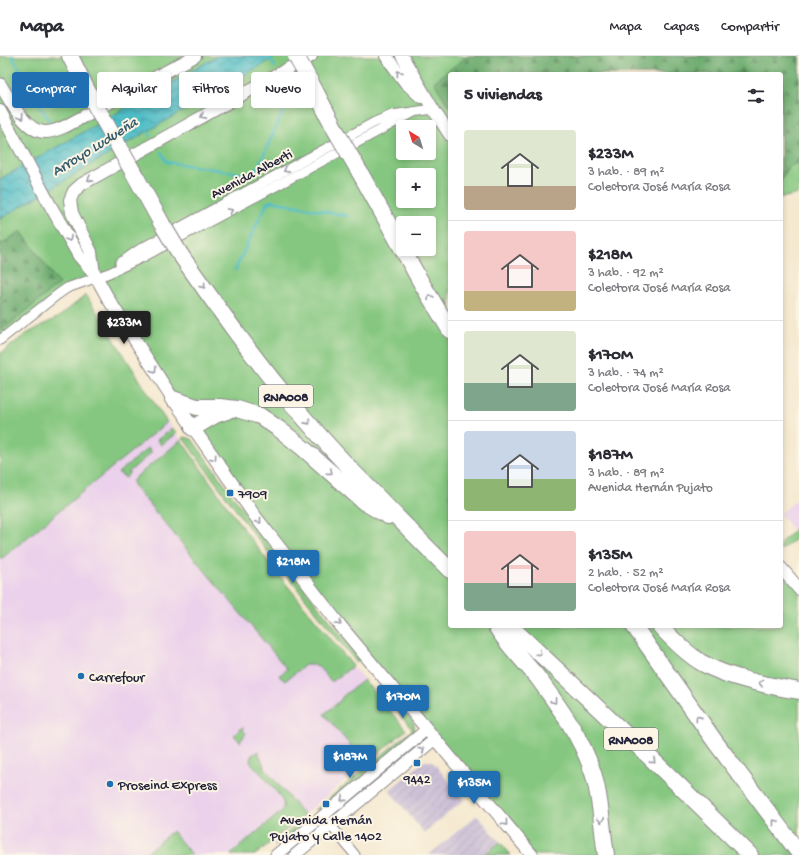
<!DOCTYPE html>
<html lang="es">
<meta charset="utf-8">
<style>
:root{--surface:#fff;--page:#f2f2f3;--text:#2b2b33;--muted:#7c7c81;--line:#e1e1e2;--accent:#1f6fb2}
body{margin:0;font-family:"Gochi Hand",sans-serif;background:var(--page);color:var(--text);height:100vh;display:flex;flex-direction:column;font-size:15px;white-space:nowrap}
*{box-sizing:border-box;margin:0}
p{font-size:13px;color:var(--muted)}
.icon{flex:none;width:22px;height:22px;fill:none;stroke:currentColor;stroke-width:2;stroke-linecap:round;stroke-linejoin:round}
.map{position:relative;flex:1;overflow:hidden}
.details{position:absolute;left:448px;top:16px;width:335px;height:556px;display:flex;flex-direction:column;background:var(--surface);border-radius:4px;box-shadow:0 2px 6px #0003}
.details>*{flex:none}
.top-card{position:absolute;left:12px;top:16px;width:376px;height:36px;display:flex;gap:8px}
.needle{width:26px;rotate:322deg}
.controls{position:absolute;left:396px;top:64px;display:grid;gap:8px}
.controls a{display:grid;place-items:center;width:40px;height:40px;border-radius:4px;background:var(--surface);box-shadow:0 2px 6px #0003;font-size:20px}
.price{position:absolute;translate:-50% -34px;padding:0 9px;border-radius:4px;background:var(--accent);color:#fff;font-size:13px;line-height:26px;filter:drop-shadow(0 1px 2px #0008)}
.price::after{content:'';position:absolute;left:50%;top:24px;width:12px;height:9px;margin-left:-6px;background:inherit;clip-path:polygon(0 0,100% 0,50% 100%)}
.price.current{background:#222;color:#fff}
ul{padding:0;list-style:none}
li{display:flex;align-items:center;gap:12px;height:100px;padding:0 16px}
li+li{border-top:1px solid var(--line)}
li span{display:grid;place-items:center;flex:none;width:112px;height:80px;border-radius:4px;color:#555}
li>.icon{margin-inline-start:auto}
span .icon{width:48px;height:48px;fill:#fffc;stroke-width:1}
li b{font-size:17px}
h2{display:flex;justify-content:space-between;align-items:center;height:48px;padding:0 16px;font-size:17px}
.pill{padding:0 14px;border-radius:4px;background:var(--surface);box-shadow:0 2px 6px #0003;font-size:14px;line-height:36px}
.pill.current{background:var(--accent);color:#fff}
header{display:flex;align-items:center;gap:24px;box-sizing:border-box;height:56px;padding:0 20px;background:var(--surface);border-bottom:1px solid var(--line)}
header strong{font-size:19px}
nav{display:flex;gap:22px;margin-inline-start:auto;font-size:14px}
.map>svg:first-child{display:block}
.built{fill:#ebd1eb}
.industrial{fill:url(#industrial-furrows)}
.green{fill:#85c780;stroke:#54745e;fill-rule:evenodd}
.forest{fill:url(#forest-firs);stroke:#476754}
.water{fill:url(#water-waves);stroke:#397081}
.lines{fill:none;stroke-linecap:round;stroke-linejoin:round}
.stream{stroke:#50bec7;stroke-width:2.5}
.minor-casing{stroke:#8c8686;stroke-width:11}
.tertiary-casing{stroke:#8c8686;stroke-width:13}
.secondary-casing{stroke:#8c8686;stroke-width:14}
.motorway-casing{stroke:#8c8686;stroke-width:18}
.minor{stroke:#fff;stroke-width:9}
.tertiary{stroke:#fff;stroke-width:11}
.secondary{stroke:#fff;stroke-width:12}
.motorway{stroke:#fff;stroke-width:16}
.motorway-bridge-casing{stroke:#8c8686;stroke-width:18;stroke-linecap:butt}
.motorway-bridge{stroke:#fff;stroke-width:16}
.oneway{stroke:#9c9ca7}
.poi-dot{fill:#1f6fb2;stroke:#fcf5e5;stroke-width:1.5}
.labels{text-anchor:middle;stroke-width:4;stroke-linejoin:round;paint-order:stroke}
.shield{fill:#fcf5e5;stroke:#63616e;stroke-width:1}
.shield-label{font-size:13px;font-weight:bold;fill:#22223b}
.street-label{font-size:14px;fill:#22223b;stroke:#fcf5e5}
.poi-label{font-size:14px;fill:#22223b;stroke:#fcf5e5;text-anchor:start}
.water-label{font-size:15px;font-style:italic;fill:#32596c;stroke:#fcf5e5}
</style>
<header>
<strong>Mapa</strong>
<nav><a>Mapa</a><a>Capas</a><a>Compartir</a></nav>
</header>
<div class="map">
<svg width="799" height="799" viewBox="0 0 799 799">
<defs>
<pattern id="industrial-furrows" width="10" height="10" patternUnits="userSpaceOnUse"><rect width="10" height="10" fill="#cbbfd5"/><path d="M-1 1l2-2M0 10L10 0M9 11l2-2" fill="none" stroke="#aea4b8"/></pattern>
<pattern id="forest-firs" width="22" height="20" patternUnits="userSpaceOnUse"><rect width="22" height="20" fill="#6cac6e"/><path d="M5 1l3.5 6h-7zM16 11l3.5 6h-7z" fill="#588c5c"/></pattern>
<pattern id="water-waves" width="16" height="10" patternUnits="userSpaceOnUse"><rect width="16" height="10" fill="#50bec7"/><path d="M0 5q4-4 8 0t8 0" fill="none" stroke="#429aa3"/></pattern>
</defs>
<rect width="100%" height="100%" fill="#fcf5e5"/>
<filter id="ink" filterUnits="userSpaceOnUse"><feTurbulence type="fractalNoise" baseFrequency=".025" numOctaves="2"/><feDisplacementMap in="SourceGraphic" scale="8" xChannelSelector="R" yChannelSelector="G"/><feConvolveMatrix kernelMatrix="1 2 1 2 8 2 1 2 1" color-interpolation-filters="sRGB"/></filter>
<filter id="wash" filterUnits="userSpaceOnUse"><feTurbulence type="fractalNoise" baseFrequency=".012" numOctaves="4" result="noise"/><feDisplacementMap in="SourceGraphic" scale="16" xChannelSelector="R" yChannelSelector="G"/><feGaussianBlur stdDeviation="0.9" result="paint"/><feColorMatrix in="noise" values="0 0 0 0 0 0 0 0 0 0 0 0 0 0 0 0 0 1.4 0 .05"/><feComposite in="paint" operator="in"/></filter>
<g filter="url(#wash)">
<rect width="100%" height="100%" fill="#f5e9d0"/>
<!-- built -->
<path class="built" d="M0 333 160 356 181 384 237 464 269 507 330 583 406 674 255 799H0Z
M799 442V481L781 460V457Z"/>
<!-- industrial -->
<path class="industrial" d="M425 705H432L464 744 424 777 389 734Z
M477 759 500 786 484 799H429Z"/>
<!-- green -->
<path class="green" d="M0 0H799V138L781 142V18H450V570H781V512L799 533V799H532L255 460 96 222 67 232 0 284ZM403 71H429V97H403ZM403 119H429V145H403ZM403 167H429V193H403Z
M86 239 160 356 167 366 0 504V298L26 278 60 260Z
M172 372 176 377 161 389 157 384Z
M185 381 192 383 194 386 253 468 360 602 357 607 249 472 183 382Z
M181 384 237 464 269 507 353 610 333 625H331L317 609H305L285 625 279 620 287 613 133 429V424L135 422Z
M148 392 151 397 130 415 126 422 119 417H118Z
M799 470V480L781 494V486Z
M364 624 406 674 366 708 324 658 339 646 343 640Z
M382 638 394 643 413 666C415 670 415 674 413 679L323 753 315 754 411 675 412 673Z
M243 671V674L246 677 240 686 234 679Z
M417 688 419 689 337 758 335 757 336 755Z
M258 695 263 708 266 714 304 759 255 799H231L233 796 281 756C283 753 284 750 283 747 281 738 257 713 250 706L251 700Z
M306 761V766L304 770 281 788H274Z
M172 775 192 799H144L170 777Z
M500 786 511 799H484Z"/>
<!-- forest -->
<path class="forest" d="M467 0H799V107L789 110 781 124V18H450V52L434 26Z
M21 175 59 228 0 276V189Z"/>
<!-- water -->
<path class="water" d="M218 0H277L138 81 0 163V123Z"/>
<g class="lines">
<!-- stream -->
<path class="stream" d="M12 0 49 65
M269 0 275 11
M147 73 151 80
M161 96 167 106 251 119 256 116 290 39 286 30
M235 214 267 147 272 145 348 160"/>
</g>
</g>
<g filter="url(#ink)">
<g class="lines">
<defs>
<path id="minor" d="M120 207 140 193 375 66 392 59 433 53
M0 284 57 239 67 232 109 217 143 201 414 56
M323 760 355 799"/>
<path id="tertiary" d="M276 799 427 673
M295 799 435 683"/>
<path id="secondary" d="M386 0 405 26 421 41
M402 0 433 53 450 79
M0 28C10 44 25 76 45 76 53 76 59 73 66 70L195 0
M0 55 50 149 79 200 94 217 109 244 173 343 255 460 339 568 532 799
M94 217 91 196 72 157 70 144 74 135 82 128 311 0
M781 512 799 533"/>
<path id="motorway" d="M70 0 88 36
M311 27 336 75
M359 115 422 228 450 274
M137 123 162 168
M180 198C218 252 256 306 299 356 322 383 346 409 371 434 397 461 423 488 450 514
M173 343 197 351H220L237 353 260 360 279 373 303 392 364 446 388 460
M193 372 215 359 227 355
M496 570C507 589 524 605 538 622 560 652 582 682 593 717 601 741 602 774 606 799
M510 570C591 645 672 721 750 799
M634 570 716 687 799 797
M660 570C672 583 687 598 702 607 731 623 766 629 799 635"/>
</defs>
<!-- minor casing -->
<use href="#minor" class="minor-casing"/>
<!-- tertiary casing -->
<use href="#tertiary" class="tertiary-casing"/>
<!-- secondary casing -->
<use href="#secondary" class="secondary-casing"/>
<!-- motorway casing -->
<use href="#motorway" class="motorway-casing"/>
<!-- minor -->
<use href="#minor" class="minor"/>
<!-- tertiary -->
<use href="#tertiary" class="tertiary"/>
<!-- secondary -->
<use href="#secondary" class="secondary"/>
<!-- motorway -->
<use href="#motorway" class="motorway"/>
<defs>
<path id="motorway-bridge" d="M296 0 311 27
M88 36 137 123
M336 75 359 115
M162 168 180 198"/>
</defs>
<!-- motorway-bridge casing -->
<use href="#motorway-bridge" class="motorway-bridge-casing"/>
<!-- motorway-bridge -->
<use href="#motorway-bridge" class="motorway-bridge"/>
</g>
<!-- one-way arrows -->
<defs><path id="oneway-chevron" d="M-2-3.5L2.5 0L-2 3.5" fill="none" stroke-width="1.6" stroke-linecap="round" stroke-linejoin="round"/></defs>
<g class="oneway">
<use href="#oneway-chevron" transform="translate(399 17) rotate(-126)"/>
<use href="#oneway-chevron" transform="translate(203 60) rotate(151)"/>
<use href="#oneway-chevron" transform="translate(21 61) rotate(54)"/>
<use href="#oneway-chevron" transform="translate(286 114) rotate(152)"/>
<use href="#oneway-chevron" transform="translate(90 123) rotate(151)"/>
<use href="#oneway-chevron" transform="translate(230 155) rotate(-28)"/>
<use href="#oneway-chevron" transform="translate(69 183) rotate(60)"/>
<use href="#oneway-chevron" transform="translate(203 230) rotate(55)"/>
<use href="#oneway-chevron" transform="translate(430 241) rotate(-121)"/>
<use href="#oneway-chevron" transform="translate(154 314) rotate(57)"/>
<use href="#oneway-chevron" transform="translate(308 366) rotate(48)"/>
<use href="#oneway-chevron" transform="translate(214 402) rotate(55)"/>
<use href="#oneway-chevron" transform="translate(330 416) rotate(42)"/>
<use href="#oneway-chevron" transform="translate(259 465) rotate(52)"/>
<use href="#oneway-chevron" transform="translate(339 567) rotate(51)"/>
<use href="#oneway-chevron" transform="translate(539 597) rotate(43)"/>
<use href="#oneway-chevron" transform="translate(761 627) rotate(-167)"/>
<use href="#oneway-chevron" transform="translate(554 645) rotate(54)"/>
<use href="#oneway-chevron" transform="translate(698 662) rotate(-125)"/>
<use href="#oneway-chevron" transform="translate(422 694) rotate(-40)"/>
<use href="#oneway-chevron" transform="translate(653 705) rotate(44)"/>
<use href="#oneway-chevron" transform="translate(343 743) rotate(140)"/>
<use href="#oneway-chevron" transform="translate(601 764) rotate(83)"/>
<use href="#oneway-chevron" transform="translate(775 766) rotate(-127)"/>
<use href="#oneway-chevron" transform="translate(505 767) rotate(50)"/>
</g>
</g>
<!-- markers -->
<g class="poi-dot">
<rect x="226" y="433" width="8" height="8" rx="2"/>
<circle cx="81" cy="620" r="4"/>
<rect x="413" y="703" width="8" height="8" rx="2"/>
<circle cx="110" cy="728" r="4"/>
<rect x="322" y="744" width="8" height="8" rx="2"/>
</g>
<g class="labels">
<!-- shield labels -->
<g class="shield">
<rect x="259" y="329" width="54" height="22" rx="3"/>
<rect x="604" y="672" width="54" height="22" rx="3"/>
</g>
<g class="shield-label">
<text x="286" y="345">RNA008</text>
<text x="631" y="688">RNA008</text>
</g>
<!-- street labels -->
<g class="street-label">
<text transform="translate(251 117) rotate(-28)" y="5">Avenida Alberti</text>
</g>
<!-- poi labels -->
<g class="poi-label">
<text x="238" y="442">7909</text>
<text x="89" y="625">Carrefour</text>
<text x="417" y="727" text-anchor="middle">9442</text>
<text x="118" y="733">Proseind Express</text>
<text x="326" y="768" text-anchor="middle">Avenida Hernán<tspan x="326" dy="16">Pujato y Calle 1402</tspan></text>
</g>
<!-- water labels -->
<g class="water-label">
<text transform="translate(94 90) rotate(-32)" y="5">Arroyo Ludueña</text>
</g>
</g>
</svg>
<div class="controls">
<a><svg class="needle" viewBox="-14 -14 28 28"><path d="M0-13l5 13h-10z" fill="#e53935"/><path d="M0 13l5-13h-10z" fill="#7c7c81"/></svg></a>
<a>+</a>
<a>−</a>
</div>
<b class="price current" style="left:124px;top:289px">$233M</b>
<b class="price" style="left:293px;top:528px">$218M</b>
<b class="price" style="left:403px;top:663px">$170M</b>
<b class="price" style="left:350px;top:723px">$187M</b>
<b class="price" style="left:474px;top:749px">$135M</b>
<div class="top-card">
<a class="pill current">Comprar</a>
<a class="pill">Alquilar</a>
<a class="pill">Filtros</a>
<a class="pill">Nuevo</a>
</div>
<section class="details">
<h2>5 viviendas<svg class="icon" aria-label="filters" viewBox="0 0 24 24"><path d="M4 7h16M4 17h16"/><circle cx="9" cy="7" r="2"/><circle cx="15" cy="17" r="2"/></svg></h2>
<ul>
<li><span style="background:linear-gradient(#dfe7d0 70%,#b9a48a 0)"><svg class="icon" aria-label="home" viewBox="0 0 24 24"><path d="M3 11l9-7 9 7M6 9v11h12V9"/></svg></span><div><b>$233M</b><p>3 hab. · 89 m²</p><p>Colectora José María Rosa</p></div></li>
<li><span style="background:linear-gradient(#f6c9c9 75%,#c2b280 0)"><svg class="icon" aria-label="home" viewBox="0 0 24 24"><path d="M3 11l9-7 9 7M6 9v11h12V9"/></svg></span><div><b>$218M</b><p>3 hab. · 92 m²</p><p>Colectora José María Rosa</p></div></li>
<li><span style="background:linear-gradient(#dfe7d0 65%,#7fa58c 0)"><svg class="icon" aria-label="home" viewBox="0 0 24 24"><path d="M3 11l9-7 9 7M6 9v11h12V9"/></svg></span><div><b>$170M</b><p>3 hab. · 74 m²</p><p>Colectora José María Rosa</p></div></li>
<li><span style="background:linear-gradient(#c9d6e8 60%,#8fb573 0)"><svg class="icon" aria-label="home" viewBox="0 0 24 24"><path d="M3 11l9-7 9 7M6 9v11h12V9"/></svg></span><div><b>$187M</b><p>3 hab. · 89 m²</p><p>Avenida Hernán Pujato</p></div></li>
<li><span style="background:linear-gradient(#f6c9c9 65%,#7fa58c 0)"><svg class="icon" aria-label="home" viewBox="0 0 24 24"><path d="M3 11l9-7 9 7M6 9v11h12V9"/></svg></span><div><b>$135M</b><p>2 hab. · 52 m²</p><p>Colectora José María Rosa</p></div></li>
</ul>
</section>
</div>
